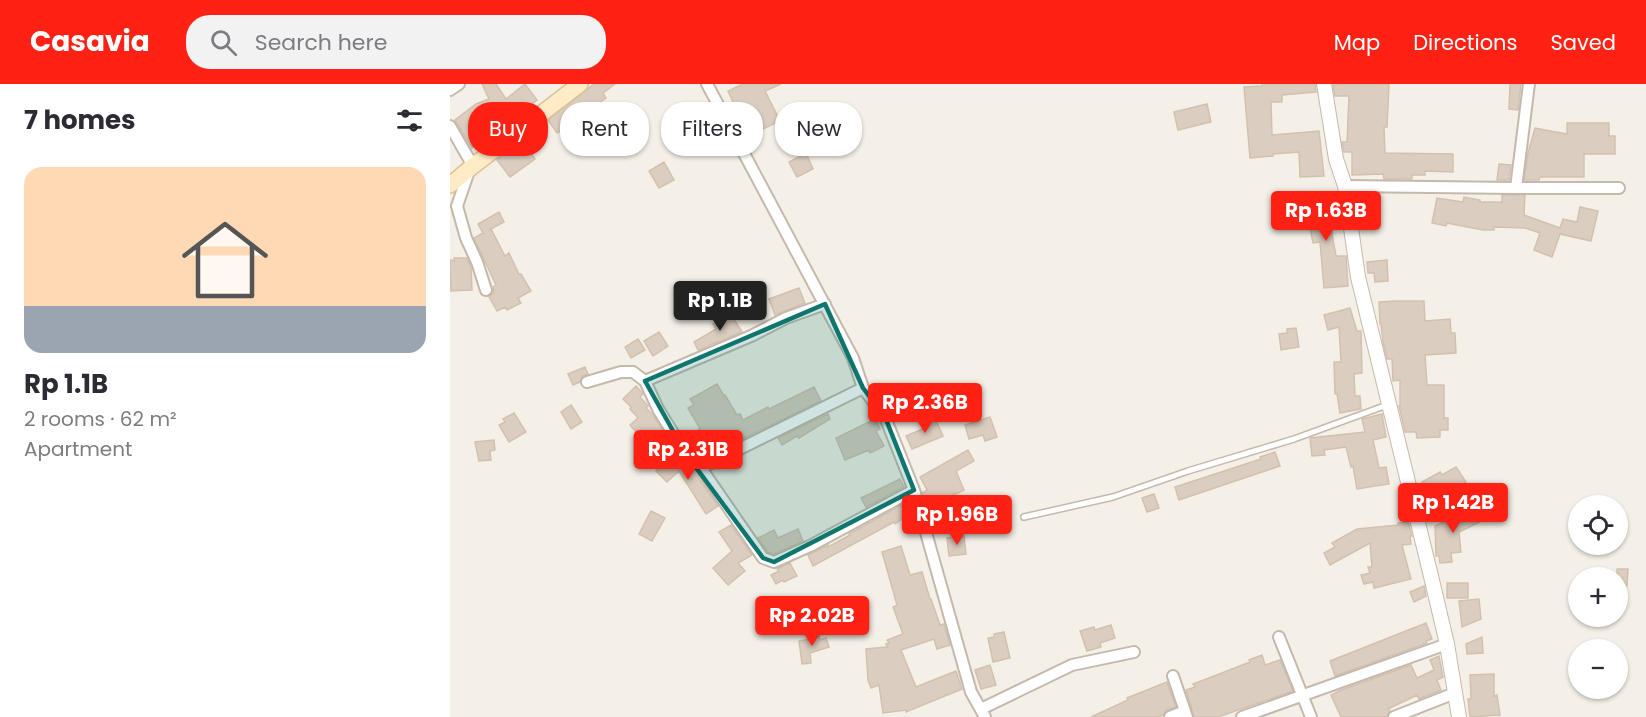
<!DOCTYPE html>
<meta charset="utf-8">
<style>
:root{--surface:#fff;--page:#f2f2f3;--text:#2b2b33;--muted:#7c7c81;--accent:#ff2114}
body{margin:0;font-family:Poppins,sans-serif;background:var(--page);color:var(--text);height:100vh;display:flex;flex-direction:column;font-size:22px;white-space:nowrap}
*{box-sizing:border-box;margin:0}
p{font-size:20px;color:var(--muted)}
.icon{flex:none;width:33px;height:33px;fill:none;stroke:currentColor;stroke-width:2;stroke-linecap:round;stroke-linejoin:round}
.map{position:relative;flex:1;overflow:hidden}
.drawer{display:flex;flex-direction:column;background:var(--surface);width:450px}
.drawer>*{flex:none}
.banner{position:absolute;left:18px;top:18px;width:570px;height:54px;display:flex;gap:12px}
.buttons{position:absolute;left:1118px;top:411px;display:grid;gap:12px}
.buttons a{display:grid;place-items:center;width:60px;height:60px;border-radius:50%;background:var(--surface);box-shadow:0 2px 4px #0004;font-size:30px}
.price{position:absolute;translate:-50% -51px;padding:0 14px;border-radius:6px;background:var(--accent);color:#fff;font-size:20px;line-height:39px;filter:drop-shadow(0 2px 3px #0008)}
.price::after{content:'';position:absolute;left:50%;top:36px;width:18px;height:14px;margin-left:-9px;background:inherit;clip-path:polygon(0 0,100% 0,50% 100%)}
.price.current{background:#222;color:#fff}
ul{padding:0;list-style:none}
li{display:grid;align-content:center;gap:12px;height:318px;padding:0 24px}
li span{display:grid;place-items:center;height:186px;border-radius:18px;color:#555}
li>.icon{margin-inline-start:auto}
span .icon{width:108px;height:108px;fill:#fffc;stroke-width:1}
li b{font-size:26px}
h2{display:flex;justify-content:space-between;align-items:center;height:72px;padding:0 24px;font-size:26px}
.tag{padding:0 21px;border-radius:24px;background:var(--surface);box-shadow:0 2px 4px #0004;font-size:21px;line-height:54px}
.tag.current{background:var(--accent);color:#fff}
header{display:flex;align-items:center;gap:36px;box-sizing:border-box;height:84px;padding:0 30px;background:var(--accent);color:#fff}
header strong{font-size:28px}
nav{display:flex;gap:33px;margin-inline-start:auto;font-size:21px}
.search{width:420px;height:54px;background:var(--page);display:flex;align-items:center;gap:15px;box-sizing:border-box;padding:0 21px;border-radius:24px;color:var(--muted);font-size:22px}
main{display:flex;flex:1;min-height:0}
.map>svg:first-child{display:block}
.building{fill:#dbcdbf;stroke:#d3c1ae;stroke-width:1.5}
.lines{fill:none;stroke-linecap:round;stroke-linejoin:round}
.service-casing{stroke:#c4b9ac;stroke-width:8}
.minor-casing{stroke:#c4b9ac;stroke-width:14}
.tertiary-casing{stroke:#c4b9ac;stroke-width:16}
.secondary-casing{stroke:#dcc396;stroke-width:18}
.service{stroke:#fff;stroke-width:5}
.minor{stroke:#fff;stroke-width:10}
.tertiary{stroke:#fff;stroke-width:14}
.secondary{stroke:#ffecc7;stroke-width:15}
.marked{fill:#0f766e;fill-opacity:0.2;stroke:#0f766e;stroke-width:4.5;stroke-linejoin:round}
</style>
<header>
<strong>Casavia</strong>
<div class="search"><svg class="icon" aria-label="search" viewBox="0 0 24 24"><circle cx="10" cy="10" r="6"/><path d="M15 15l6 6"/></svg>Search here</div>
<nav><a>Map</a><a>Directions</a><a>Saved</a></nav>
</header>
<main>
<section class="drawer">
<h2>7 homes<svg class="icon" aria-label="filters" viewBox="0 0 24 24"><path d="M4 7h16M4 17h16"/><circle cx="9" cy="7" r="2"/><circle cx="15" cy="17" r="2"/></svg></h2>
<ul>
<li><span style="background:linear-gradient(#ffd9b3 75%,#9aa5b1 0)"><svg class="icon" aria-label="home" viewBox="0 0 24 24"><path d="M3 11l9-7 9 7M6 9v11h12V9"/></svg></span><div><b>Rp 1.1B</b><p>2 rooms · 62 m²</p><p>Apartment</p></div></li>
</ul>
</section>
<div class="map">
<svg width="1196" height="633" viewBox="0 0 1196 633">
<rect width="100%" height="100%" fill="#f5f0e7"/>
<!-- building -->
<path class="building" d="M32 0H46L56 15 75 0 87 16 62 35 34 47 41 56 30 64 27 60 22 64 5 36 26 20 39 15Z
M144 0H165L153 9 156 14 138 27 140 31 120 45 118 42 107 49 98 36Z
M293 0H331L315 7 330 37 294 54 288 42 293 40 278 7Z
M812 0H865L866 8 832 11V18H821L822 51 869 47 874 92 850 93 849 68 823 70V72L800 74 794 3 812 2Z
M888 0H939L937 43H934L935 69 1003 70V88L975 87V91H962V95H934L933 90 902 91V68H894L892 58H897L899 12H885L883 1H888Z
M1060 0H1071L1068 26 1059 25Z
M757 20 761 38 728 46 724 28Z
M1117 39H1159V52H1165V70H1134V93H1090L1089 96H1074L1078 69 1085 44 1117 50Z
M396 44 400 55 371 67 364 51 378 45 380 51Z
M72 57 85 75 60 93 47 76Z
M356 69 363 85 347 93 339 78Z
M214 78 224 96 209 104 199 87Z
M1049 80 1061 81 1059 96H1047Z
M877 109 881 127 878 128 886 172H896L898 202 874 204 870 158 863 159 858 133H856L854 124 859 122 857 114Z
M1052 111H1075L1074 131 1110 144 1113 135 1127 138 1130 123 1148 127 1141 157 1110 150 1102 173 1084 166 1090 149 1075 144 1044 143V146H1033L997 139 996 142 982 139 987 114 1013 118 1014 113 1030 116V118H1052Z
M49 128 54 138 39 146 41 145 55 172 59 169 69 190H71L81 207 68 214 71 219 57 226 55 223 47 227 39 213 44 208 43 203 46 201 24 154 33 149 28 140Z
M4 174H17L21 183 22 206 1 207 0 176 4 177Z
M937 176 938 197 925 198 924 189H918L917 178Z
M349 204 355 219 325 231 319 215Z
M945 217H974L975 237 1000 235 1001 249H1005L1006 269 975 271 977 301H994V334H998V346H990V353L967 354 966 348H955L949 322H950V296L943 297 942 275H937L933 258 931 240H930L929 218Z
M900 224 907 247H911L912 289 904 290 905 312H910L911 325 890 329 887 310H885L884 278H891L889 243 878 246 874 231Z
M280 229 292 248 248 266 244 258 266 245 263 240Z
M846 244 849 263 831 266 829 250 837 249V245Z
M209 248 218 262 203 272 194 257Z
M188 255 195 266 181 274 175 263Z
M135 283 138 290 132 292 130 298 123 301 118 290Z
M267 300 274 312 275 311 287 331 290 330 293 336 318 323 319 325 364 303 371 317 288 357 284 349 267 358 271 365 252 375 242 365 234 353 250 345 238 324 244 321 240 315Z
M186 302 193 310 190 313 198 322 196 324 204 332 215 350 201 365 180 341 188 334 180 325 181 323 173 315Z
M121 321 132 338 121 345 111 328Z
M64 329 76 348 59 358 49 341 55 338 53 335Z
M378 330 380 335 349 354 347 352 332 361 328 354Z
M932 330 936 353 923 356 929 384 936 383 939 400 907 405 903 382 901 383 896 363 874 366 875 371 862 372 860 354 915 348 912 335Z
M540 333 547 353 535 357 533 351 519 355 515 341Z
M485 334 493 352 462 365 456 352 475 344 473 340Z
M425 335 430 345 426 347 434 362 420 369 419 366 395 376 386 354Z
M44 356 45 366 40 367 41 376 29 377 25 358Z
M518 366 524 377 506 387 514 406 479 422 477 418 476 420 472 409 477 406 470 393Z
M226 368 231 375 245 389 268 422 256 430 229 387 217 398 206 387Z
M825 368 830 382 729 416 725 403 811 375 810 373Z
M1006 383 1016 398 984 418 972 398 990 388 992 391Z
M450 395 454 403 416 423 411 414Z
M704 410 709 424 697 428 692 414Z
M459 417 462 428 445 440 444 438 363 482 358 471 378 461V463L400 451 399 450Z
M1023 424 1030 438 1009 448 1011 468 1001 469 1002 478 990 479 989 472H986L985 442Z
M201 427 215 434 202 457 189 450Z
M958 438 962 452H960L961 460 952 461 961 495 924 504 923 498 914 500 911 491 920 489 918 483H922L920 459 880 481 874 469 885 463 882 459 907 445 948 441V439Z
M281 441 302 471 288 479 295 487 278 501 263 484 282 467 269 448Z
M348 445 353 457 324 470 318 468 308 454 324 446 328 454Z
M514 452 516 470 499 472 497 454Z
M451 462 460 491 472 488 480 515H481L490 541 494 540 500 561 487 565 484 555 451 566 466 603 506 587 512 605 456 628V626L433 629 429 601 421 604 418 596 416 565 437 563 436 560 439 559 437 556 453 550 443 523 447 521 432 468Z
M340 479 347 492 334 498 333 496 326 500 321 491 329 487 327 485Z
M1167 485H1178L1177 502H1167Z
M997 499H1018V514H997Z
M974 502 976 512 964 518 960 508Z
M1029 515 1031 535 1012 543 1009 517Z
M976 539 982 555 976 557 977 559 885 592 880 577Z
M661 541 665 554 650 559 651 563 637 567 630 547 644 543 645 546Z
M368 547 370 556 376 554 379 563 360 569 361 579 352 580 349 557 360 555 359 550Z
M554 548 560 574 543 578 538 554 544 553V550Z
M1032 553 1033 569 1017 570 1016 560Z
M812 571 815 581 830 576 843 607 768 633H744L736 606 745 603 743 600 800 578 799 576Z
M989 572 993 593 987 596 991 606 969 615 967 611 938 625 940 627 937 633H891L881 611 891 606 961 581 967 594 984 586 980 576Z
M540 581 546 601 531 605 525 586Z
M1044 590V612L1047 611 1050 631 1020 633 1018 615H1021L1020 591Z
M717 598 726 623 717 626 713 631 707 633H641L678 616 677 614Z"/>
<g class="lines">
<defs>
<path id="service" d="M574 433 663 413 738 387 844 355 937 321"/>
<path id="minor" d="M257 0 403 274 413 304 435 333 464 406 521 608 535 633
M0 6 9 0
M0 42 23 82
M19 87 7 122 16 154 27 178 36 206
M895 102 1066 104H1169
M1066 104 1079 0
M195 297 301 252 336 234 375 220
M137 298 171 288H183L195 297 208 325 236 370 251 384 313 474 324 478 360 462 464 406
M251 384 413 304
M829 553 861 633
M723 592 737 633
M531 625 622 581 684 568
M720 633 735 627
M792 633 997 560
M944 633 1005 609"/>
<path id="tertiary" d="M874 0 886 75 895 102 908 193 980 488 997 560 1009 633"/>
<path id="secondary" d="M0 101 23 82 130 0"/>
</defs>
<!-- service casing -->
<use href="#service" class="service-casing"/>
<!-- minor casing -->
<use href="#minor" class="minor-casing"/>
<!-- tertiary casing -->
<use href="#tertiary" class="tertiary-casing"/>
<!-- secondary casing -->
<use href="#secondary" class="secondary-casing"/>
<!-- service -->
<use href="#service" class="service"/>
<!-- minor -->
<use href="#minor" class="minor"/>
<!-- tertiary -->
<use href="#tertiary" class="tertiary"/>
<!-- secondary -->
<use href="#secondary" class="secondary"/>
</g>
<!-- marked area -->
<path class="marked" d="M375 220 413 304 435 333 464 406 324 478 313 474 236 370 195 297Z"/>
</svg>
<div class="buttons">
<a><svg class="icon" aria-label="locate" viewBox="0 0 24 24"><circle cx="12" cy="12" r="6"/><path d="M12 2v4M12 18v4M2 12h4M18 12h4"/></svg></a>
<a>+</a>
<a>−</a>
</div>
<b class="price" style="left:876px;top:158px">Rp 1.63B</b>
<b class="price current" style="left:270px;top:248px">Rp 1.1B</b>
<b class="price" style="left:475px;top:350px">Rp 2.36B</b>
<b class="price" style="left:238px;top:397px">Rp 2.31B</b>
<b class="price" style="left:1003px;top:450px">Rp 1.42B</b>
<b class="price" style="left:507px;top:462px">Rp 1.96B</b>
<b class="price" style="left:362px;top:563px">Rp 2.02B</b>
<div class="banner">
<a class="tag current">Buy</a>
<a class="tag">Rent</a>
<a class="tag">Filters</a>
<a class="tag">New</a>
</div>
</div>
</main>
